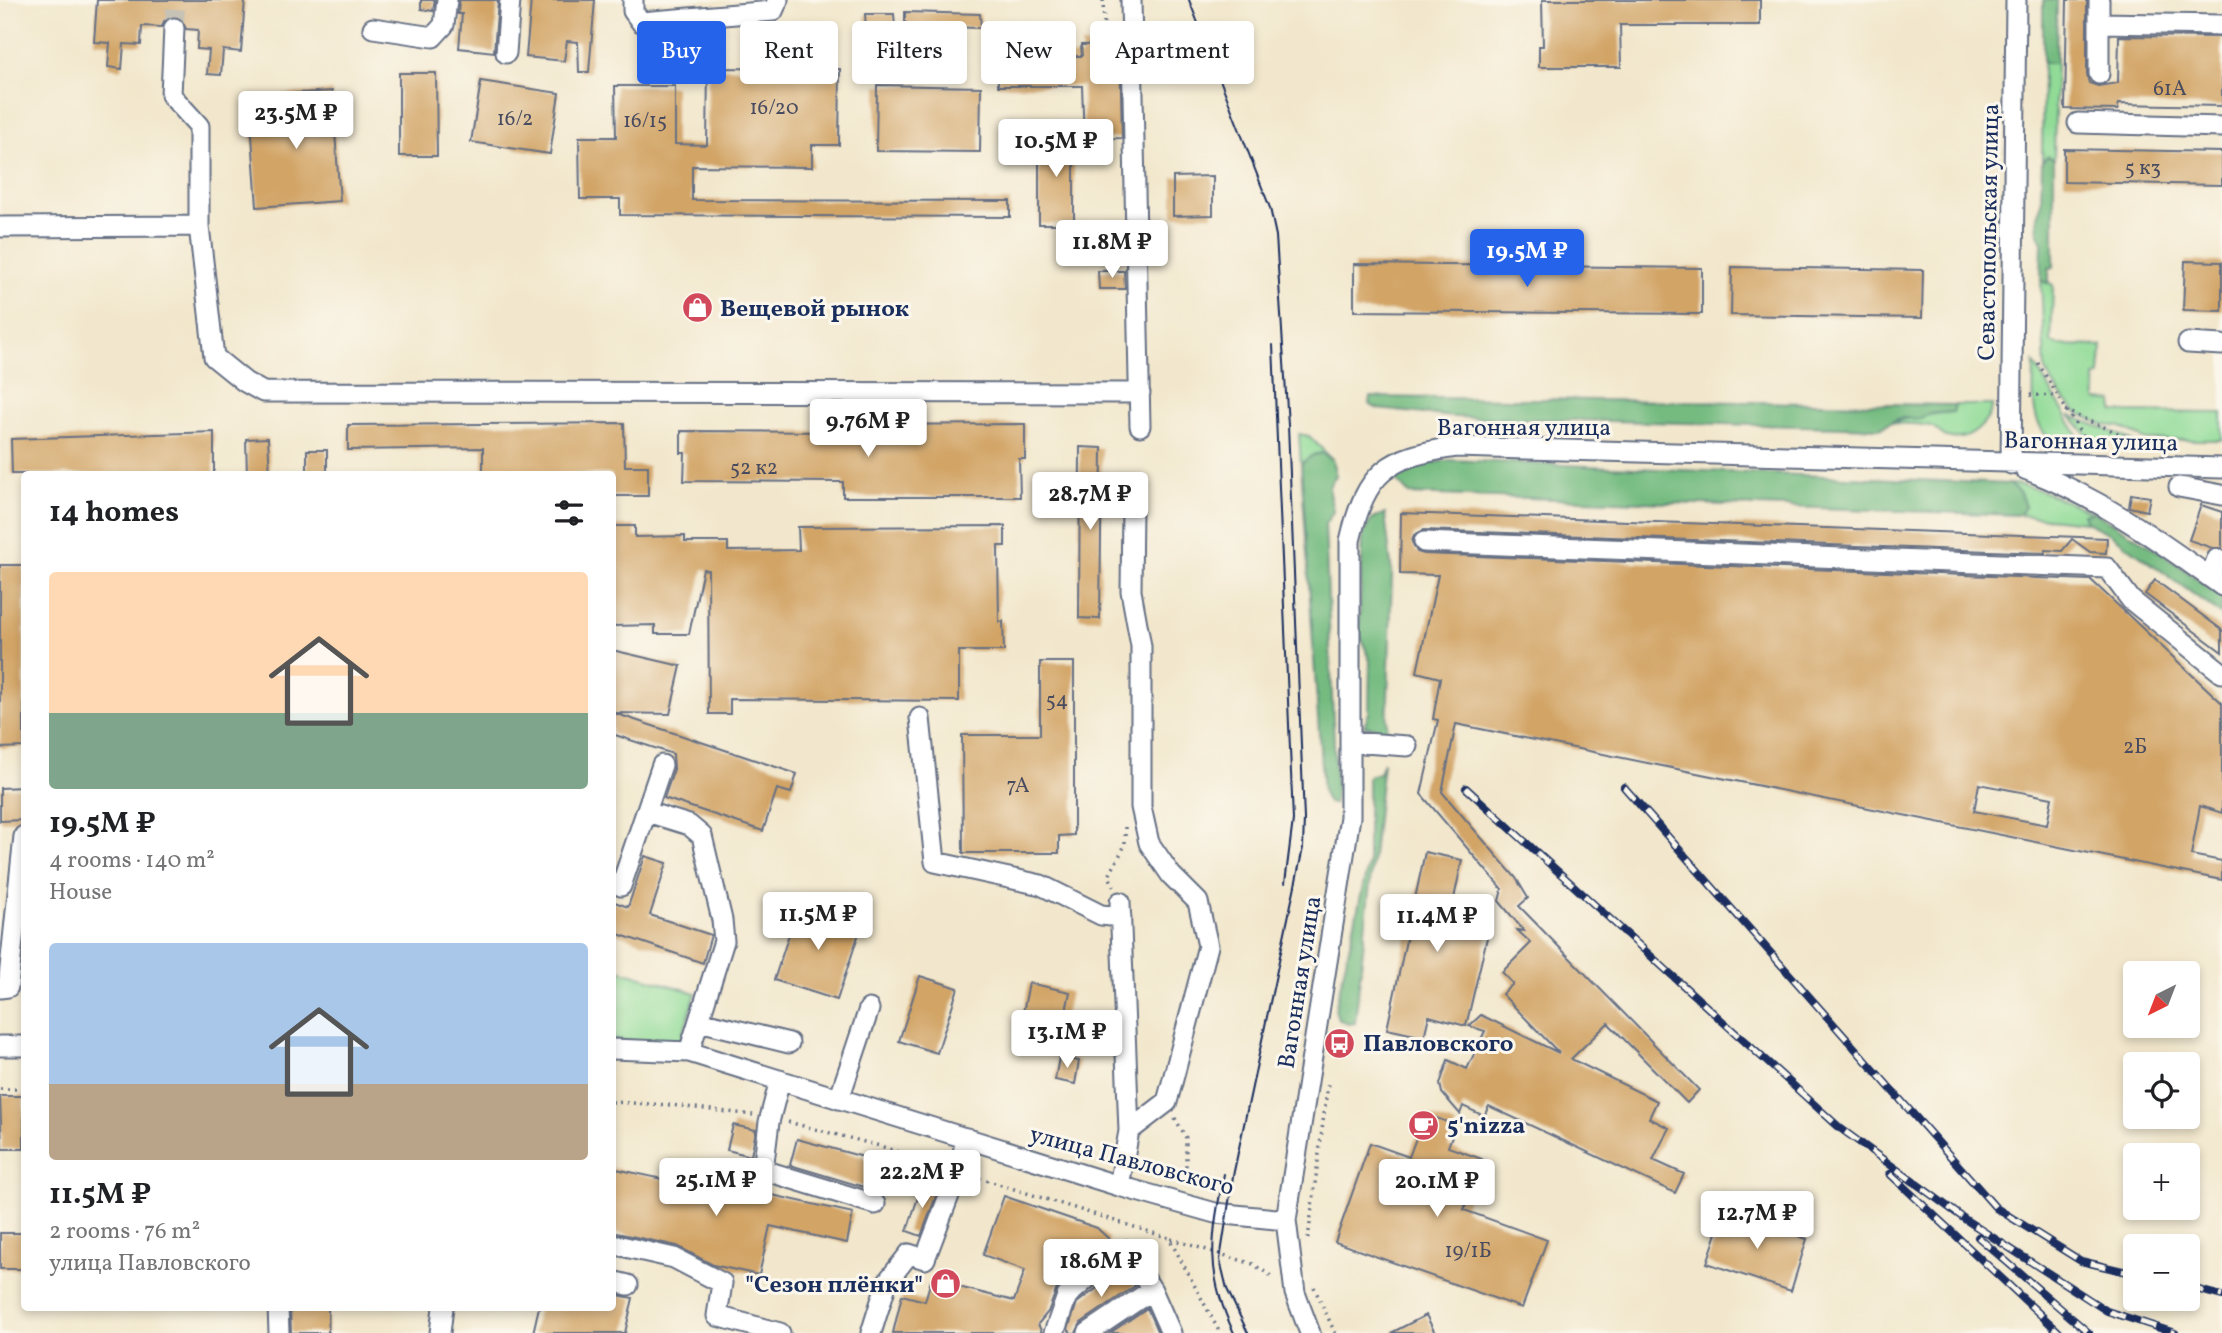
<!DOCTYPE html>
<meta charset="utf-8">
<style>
:root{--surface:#fff;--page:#f2f2f2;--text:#202124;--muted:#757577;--accent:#2563eb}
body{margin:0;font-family:Vollkorn,serif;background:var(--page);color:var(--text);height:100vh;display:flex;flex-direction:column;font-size:26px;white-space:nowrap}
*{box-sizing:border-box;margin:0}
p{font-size:23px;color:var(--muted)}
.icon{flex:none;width:38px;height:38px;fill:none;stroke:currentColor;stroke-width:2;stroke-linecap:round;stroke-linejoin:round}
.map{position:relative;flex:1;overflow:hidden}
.sheet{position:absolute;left:21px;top:471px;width:595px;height:840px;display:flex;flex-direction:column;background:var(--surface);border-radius:7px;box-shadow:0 4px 10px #0003}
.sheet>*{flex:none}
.hud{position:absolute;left:637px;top:21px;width:665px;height:63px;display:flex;gap:14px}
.needle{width:46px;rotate:222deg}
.tools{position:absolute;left:2123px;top:961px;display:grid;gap:14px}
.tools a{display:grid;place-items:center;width:77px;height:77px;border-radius:7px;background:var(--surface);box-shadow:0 4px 10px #0003;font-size:35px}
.price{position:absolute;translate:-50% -60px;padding:0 16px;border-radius:7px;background:#fff;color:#222;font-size:23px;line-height:46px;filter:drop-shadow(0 2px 4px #0008)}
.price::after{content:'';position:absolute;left:50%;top:42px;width:21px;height:16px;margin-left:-10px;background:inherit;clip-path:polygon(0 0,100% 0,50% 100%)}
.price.active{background:var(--accent);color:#fff}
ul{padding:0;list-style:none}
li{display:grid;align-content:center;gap:14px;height:371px;padding:0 28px}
li span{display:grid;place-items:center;height:217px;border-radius:7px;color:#555}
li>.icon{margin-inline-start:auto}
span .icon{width:126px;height:126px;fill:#fffc;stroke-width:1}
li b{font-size:30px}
h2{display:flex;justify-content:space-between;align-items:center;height:84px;padding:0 28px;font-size:30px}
.tag{padding:0 24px;border-radius:7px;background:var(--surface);box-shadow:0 4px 10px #0003;font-size:24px;line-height:63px}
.tag.active{background:var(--accent);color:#fff}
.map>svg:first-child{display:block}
.green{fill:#91db97;stroke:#56857a;stroke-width:2}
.forest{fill:#74bb80;stroke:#48756f;stroke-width:2}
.building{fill:#d2a466;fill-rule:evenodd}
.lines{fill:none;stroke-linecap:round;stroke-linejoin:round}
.minor-tunnel{stroke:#c7c2b6;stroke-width:19;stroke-dasharray:19 10;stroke-linecap:butt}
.minor-casing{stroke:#666f84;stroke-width:23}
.path{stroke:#666f84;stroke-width:3.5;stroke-dasharray:2 5;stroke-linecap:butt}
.minor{stroke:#fff;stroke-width:19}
.tram{stroke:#1b2f5e;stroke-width:2}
.rail-casing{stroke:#1b2f5e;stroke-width:8}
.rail{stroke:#fbf7ec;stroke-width:5;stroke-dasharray:16;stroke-linecap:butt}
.labels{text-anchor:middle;stroke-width:6;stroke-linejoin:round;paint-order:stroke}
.number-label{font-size:21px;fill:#494c60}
.street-label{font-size:24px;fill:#1b2f5e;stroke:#fbf7ec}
.poi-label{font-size:24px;font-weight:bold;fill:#1b2f5e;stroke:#fbf7ec;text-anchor:start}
</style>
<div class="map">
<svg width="2222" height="1333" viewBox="0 0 2222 1333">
<rect width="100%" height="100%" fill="#fbf7ec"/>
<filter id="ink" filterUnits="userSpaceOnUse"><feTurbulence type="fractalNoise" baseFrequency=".0143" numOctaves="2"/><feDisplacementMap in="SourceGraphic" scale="14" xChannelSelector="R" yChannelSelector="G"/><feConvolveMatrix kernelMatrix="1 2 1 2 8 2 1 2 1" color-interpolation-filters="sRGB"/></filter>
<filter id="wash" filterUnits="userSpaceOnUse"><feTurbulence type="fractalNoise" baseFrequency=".00686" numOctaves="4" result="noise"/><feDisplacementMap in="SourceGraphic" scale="28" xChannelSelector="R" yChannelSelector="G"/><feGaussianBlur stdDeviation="1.57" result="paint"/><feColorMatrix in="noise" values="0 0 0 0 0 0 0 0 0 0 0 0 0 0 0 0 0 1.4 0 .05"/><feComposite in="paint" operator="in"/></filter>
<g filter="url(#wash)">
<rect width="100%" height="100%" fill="#f2e7cc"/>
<!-- green -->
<path class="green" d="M2043 63H2056L2054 160 2048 156 2042 161Z
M2041 279 2053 285 2051 342 2057 345 2102 346 2100 376 2095 377 2096 400 2113 401 2114 412 2222 413V440H2146L2121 427 2104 425 2076 412 2061 396 2045 371Z
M2034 363 2082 442 2053 441C2028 425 2034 389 2034 363Z
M1955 405H1993C1988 424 1969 444 1947 437 1942 436 1938 430 1933 427 1922 423 1905 424 1893 423 1900 418 1941 413 1953 412Z
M2070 415C2090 425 2116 431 2132 441H2092Z
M1299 434 1309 436 1332 459 1322 453 1313 455 1301 464Z
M2009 484C2038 484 2066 504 2094 512L2084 514 2086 522 2018 515 2025 507 2020 493Z
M612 968 696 993 679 1046 613 1040Z"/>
<!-- forest -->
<path class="forest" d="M2043 0H2057L2056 63H2043Z
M2048 156 2054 160V267L2049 268V282L2045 283 2041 279 2042 242 2038 234 2037 216 2041 206 2042 161Z
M1370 397 1955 405 1953 412 1928 414 1919 419 1900 418 1880 428 1454 417 1378 409 1369 404Z
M1322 453 1332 459 1336 476C1323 488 1332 497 1333 512L1325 524 1336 793 1334 804 1328 803 1323 793 1301 464 1313 455Z
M1449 460 2009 484 2020 493 2025 507 2018 515 1409 494 1396 480C1411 466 1429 464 1449 460Z
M2094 512 2162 553 2222 597V615L2111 534 2086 522 2083 514Z
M1385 514 1392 574 1387 730 1364 726 1369 713 1370 661 1359 632 1363 534C1369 523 1372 516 1385 514Z
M1383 762 1355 1023 1348 1024 1338 1019 1335 1009 1368 865V776L1379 773Z"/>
<g id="blocks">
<!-- building -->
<path class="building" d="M97 0H245L241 52 223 50 221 75 207 74 209 50 197 49 198 30 186 29 181 18 174 16 164 21 162 27 142 26 141 45 124 44 122 69 108 67 110 43 94 42Z
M421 0H435L433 11 421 9Z
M459 0H498L494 52 459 48 462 14H458Z
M531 0H595L589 72H579L578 42 567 41 564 61 526 57Z
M1542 0H1760V25H1620L1621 67H1539V46H1543Z
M2067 0H2087V75L2089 83 2098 86 2118 83 2119 36 2222 37V106L2118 104V110L2065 109Z
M905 12 980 14 981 28 905 26Z
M865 14H894L895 28H866Z
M1120 44 1122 138 1084 139 1082 86H998V56H1082L1081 45Z
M708 68 840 69 839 145H812V167L692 166V200L1010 201V217L620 215V199H580L579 137H616L615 86H675V144L707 145Z
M399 73H436L437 156H399Z
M481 81 559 93 550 154 471 142Z
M877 85 981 87 980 152 876 151Z
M332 91 340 201 257 207 250 107 283 104 282 94Z
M1039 135H1074V224H1039Z
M2064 149 2222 152V185L2064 182Z
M1213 176V215L1173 216V177Z
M2185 261 2222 262V311L2183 310Z
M1354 264 1702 268V314L1354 311Z
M1732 267 1923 270 1922 318 1731 315Z
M1098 271H1124L1125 289H1099Z
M624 423 625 466H648V496H612V474H483V448L348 450V425Z
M1025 424V459H1019L1020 497H843V482L684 481 685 453H681V431L845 432V425Z
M214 432V474H12L11 439Z
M268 438 270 474H247L246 439Z
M1080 447 1102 448 1100 619 1079 618Z
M307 450H327V474H307Z
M2131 494 2150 497 2147 511 2129 507Z
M2201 505 2222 512V548H2212L2189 540Z
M1401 513 2107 538 2106 553 2090 552 2072 539 2062 551 2045 550V553L1424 530 1414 535 1412 542 1417 552 1424 554 2091 580 2222 703V813L2200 806 2191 855 2222 861V880L1456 724 1442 792 1516 878 1528 898 1519 906 1699 1090 1687 1103 1608 1023 1571 1059 1657 1101 1649 1118 1669 1128 1653 1160 1684 1174 1675 1193 1489 1106 1484 1116 1463 1106 1460 1114 1442 1093 1440 1084 1448 1060 1467 1069 1485 1031 1469 1026 1481 1015 1559 1053 1502 994 1513 984 1502 972 1531 943 1517 930 1524 931 1499 901 1502 889 1421 794 1438 720 1433 719 1440 678 1417 672 1438 575 1400 574ZM1979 784 2052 798 2047 825 1974 811Z
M612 526H635V537L685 536V542H728V551L799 550 798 527 1005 526V546H998L999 622 1003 621 1004 651H959V701L730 699V714H709L708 570 703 569 689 634H655V625L612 626Z
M0 565H24V747L0 748Z
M2155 580 2222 630V652L2145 594Z
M612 650 681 666 670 714 614 713 797 774 791 793 777 789 763 831 664 798 674 769 673 754 612 734Z
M1040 662H1074V835L1059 836V853H963L962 735H1040Z
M24 787V820L0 821V788Z
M1425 852 1462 860 1450 918 1490 925 1466 1026 1429 1016 1424 1037 1387 1029Z
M645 856 667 863 650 915 711 935 703 963 612 932V901L628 907Z
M799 904 862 924 837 1000 774 980Z
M920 976 958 988 937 1053 899 1041Z
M1029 983 1070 992 1063 1026 1022 1017Z
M1059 1057 1079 1061 1075 1084 1055 1080Z
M0 1096H24V1149H2Z
M1425 1114 1456 1125 1448 1147 1482 1159 1464 1210 1547 1240 1522 1308 1335 1242 1370 1143 1409 1157Z
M733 1125 756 1130 751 1156 727 1150Z
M797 1139 882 1162 874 1190 790 1165Z
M612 1168 703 1188 705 1180 853 1213 847 1243 770 1226 759 1275 713 1265 677 1246 612 1232Z
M922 1185 938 1191 921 1236 907 1231Z
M1004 1196 1097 1228 1110 1240 1083 1266 1070 1254 1048 1312 1038 1324 1042 1333H893L902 1295 925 1301 931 1280 1014 1301 1025 1270 983 1255Z
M1724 1212 1807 1239 1791 1291 1707 1263Z
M0 1233H24V1269H0Z
M1124 1268 1135 1286 1081 1323 1076 1333H1071L1068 1329 1077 1303Z
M612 1294 633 1298 625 1333H533L539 1307H612Z
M290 1307H328V1333H291Z
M1147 1308 1158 1333H1110Z
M1426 1315 1435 1333H1391Z"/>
</g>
</g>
<g filter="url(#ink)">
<use href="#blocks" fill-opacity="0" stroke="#666f84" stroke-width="2"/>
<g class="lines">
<!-- minor-tunnel -->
<path class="minor-tunnel" d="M174 28 176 0"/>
<defs>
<path id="minor" d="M633 0V11L641 22 773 11 778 0
M1131 0 1140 426
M2099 23 2222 25
M373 28 433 37 444 25 447 0
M506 53 510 0
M2099 74V0
M2078 123 2222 127
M199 226 214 357 245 382 263 392 1140 393
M0 227 199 226V126L171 95 174 28
M2188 343 2222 345
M2011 464 2016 0
M2025 469C2099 497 2158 540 2222 586
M2179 487 2222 495
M1424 542 2107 568 2131 600 2222 673
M2210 577 2217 559
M920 718 935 862 1041 885 1101 915 1121 917
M1350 742 1407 746
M647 812 689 825 702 836 722 920 724 941 689 1052
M621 886 662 765
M0 988 8 987 24 836
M699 1021 789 1043
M0 1046H24
M612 1049 689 1052 1119 1186 1215 1213 1286 1220
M780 1080 769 1122 763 1170 875 1204
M839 1099 869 1009
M1129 1131 1167 1102 1208 946 1198 902 1171 875 1149 843 1141 807V646L1131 591 1132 507
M1119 1186 1129 1131 1120 902
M612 1244 674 1258 722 1283 717 1316 780 1333
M612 1281 628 1285
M278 1307 279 1333
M440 1333 443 1307
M871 1333 887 1282 909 1254 925 1259 956 1177 967 1138
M1054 1333 1067 1296 1111 1258 1127 1250 1152 1290
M1088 1333 1152 1290 1171 1333
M1310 1333 1295 1293 1286 1220 1350 817V541C1366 471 1387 457 1456 447L2222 468"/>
</defs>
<!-- minor casing -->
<use href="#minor" class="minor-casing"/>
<!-- path -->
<path class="path" d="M1103 0 1104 26 1113 31
M2038 363 2086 442
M2030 395 2056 396
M2065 410C2092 424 2119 431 2145 447
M1114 887 1109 876 1125 845V826
M0 1089H24
M612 1102 671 1105 753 1115
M1175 1118 1186 1138V1173
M788 1122 880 1146 942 1166
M973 1176 1169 1238 1220 1333
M1171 1239 1253 1264 1274 1278
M1308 1239 1328 1083
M1314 1287 1335 1333"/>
<!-- minor -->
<use href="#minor" class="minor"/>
<!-- tram -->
<path class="tram" d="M1189 0 1270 208 1276 236 1288 425 1304 819 1303 848 1233 1176 1220 1260 1227 1289 1248 1333
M1273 345 1293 820 1285 883
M1224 1174C1211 1237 1205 1273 1234 1333"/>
<defs>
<path id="rail" d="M1624 787 1996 1208 2081 1261 2135 1274
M1466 788 1840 1128 1966 1220 2107 1311 2175 1333
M1890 1174 2060 1333
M1978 1237 2089 1333
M2188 1287 2222 1296"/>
</defs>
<!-- rail casing -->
<use href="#rail" class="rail-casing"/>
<!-- rail -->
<use href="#rail" class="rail"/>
</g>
</g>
<!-- icons -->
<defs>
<symbol id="shop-disc" viewBox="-11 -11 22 22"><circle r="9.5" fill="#d1495b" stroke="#fbf7ec"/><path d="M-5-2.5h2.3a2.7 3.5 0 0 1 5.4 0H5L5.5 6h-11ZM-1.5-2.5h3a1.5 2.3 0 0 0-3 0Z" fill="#fff"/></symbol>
<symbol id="bus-disc" viewBox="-11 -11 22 22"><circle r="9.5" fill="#d1495b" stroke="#fbf7ec"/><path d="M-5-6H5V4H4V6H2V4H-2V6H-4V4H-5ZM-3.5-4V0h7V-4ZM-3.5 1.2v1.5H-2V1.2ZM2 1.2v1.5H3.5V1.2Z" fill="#fff"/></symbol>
<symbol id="cafe-disc" viewBox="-11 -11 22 22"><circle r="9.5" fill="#d1495b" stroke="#fbf7ec"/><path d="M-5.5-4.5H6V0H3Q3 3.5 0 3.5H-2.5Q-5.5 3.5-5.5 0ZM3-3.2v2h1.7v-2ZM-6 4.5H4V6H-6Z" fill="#fff"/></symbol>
</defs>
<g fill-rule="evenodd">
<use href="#shop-disc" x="680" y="290" width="35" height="35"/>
<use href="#bus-disc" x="1322" y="1026" width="35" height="35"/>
<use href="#cafe-disc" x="1406" y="1108" width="35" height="35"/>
<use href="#shop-disc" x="928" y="1266" width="35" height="35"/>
</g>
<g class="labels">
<!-- number labels -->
<g class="number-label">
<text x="2170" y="95">61А</text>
<text x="774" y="114">16/20</text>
<text x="515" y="125">16/2</text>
<text x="645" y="127">16/15</text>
<text x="2143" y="174">5 к3</text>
<text x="754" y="474">52 к2</text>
<text x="1057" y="706">54</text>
<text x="2135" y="753">2Б</text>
<text x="1018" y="792">7А</text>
<text x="1468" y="1257">19/1Б</text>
</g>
<!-- street labels -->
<g class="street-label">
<text transform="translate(1988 232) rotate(-89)" y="8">Севастопольская улица</text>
<text x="1524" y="435">Вагонная улица</text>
<text transform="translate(2091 441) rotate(1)" y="8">Вагонная улица</text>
<text transform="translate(1299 982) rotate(-81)" y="8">Вагонная улица</text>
<text transform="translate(1132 1160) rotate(15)" y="8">улица Павловского</text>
</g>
<!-- poi labels -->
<g class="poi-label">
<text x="720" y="316">Вещевой рынок</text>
<text x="1363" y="1051">Павловского</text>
<text x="1447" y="1133">5'nizza</text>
<text x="923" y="1292" text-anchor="end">"Сезон плёнки"</text>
</g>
</g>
</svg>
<div class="tools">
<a><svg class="needle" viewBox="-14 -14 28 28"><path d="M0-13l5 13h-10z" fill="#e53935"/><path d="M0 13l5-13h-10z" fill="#757577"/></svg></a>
<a><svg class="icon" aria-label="locate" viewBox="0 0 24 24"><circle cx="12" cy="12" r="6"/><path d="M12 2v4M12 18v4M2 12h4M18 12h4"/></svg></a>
<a>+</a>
<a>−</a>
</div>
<b class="price" style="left:296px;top:151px">23.5M ₽</b>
<b class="price" style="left:1056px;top:179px">10.5M ₽</b>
<b class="price" style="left:1112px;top:280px">11.8M ₽</b>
<b class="price active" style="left:1527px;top:289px">19.5M ₽</b>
<b class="price" style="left:868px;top:459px">9.76M ₽</b>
<b class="price" style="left:1090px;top:532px">28.7M ₽</b>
<b class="price" style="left:818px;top:952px">11.5M ₽</b>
<b class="price" style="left:1437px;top:954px">11.4M ₽</b>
<b class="price" style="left:1067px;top:1070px">13.1M ₽</b>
<b class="price" style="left:922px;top:1210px">22.2M ₽</b>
<b class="price" style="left:716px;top:1218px">25.1M ₽</b>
<b class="price" style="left:1437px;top:1219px">20.1M ₽</b>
<b class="price" style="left:1757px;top:1251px">12.7M ₽</b>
<b class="price" style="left:1101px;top:1299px">18.6M ₽</b>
<div class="hud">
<a class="tag active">Buy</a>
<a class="tag">Rent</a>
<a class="tag">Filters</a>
<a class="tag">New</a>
<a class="tag">Apartment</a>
</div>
<section class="sheet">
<h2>14 homes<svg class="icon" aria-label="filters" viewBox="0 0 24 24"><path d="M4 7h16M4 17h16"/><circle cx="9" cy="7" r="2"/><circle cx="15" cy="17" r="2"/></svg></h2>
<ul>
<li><span style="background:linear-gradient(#ffd9b3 65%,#7fa58c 0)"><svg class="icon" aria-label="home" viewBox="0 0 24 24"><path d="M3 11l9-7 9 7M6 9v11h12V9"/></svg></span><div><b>19.5M ₽</b><p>4 rooms · 140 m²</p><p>House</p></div></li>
<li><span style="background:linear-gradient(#a9c7e8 65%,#b9a48a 0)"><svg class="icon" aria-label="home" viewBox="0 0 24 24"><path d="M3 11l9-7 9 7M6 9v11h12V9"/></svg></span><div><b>11.5M ₽</b><p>2 rooms · 76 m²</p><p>улица Павловского</p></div></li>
</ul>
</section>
</div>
